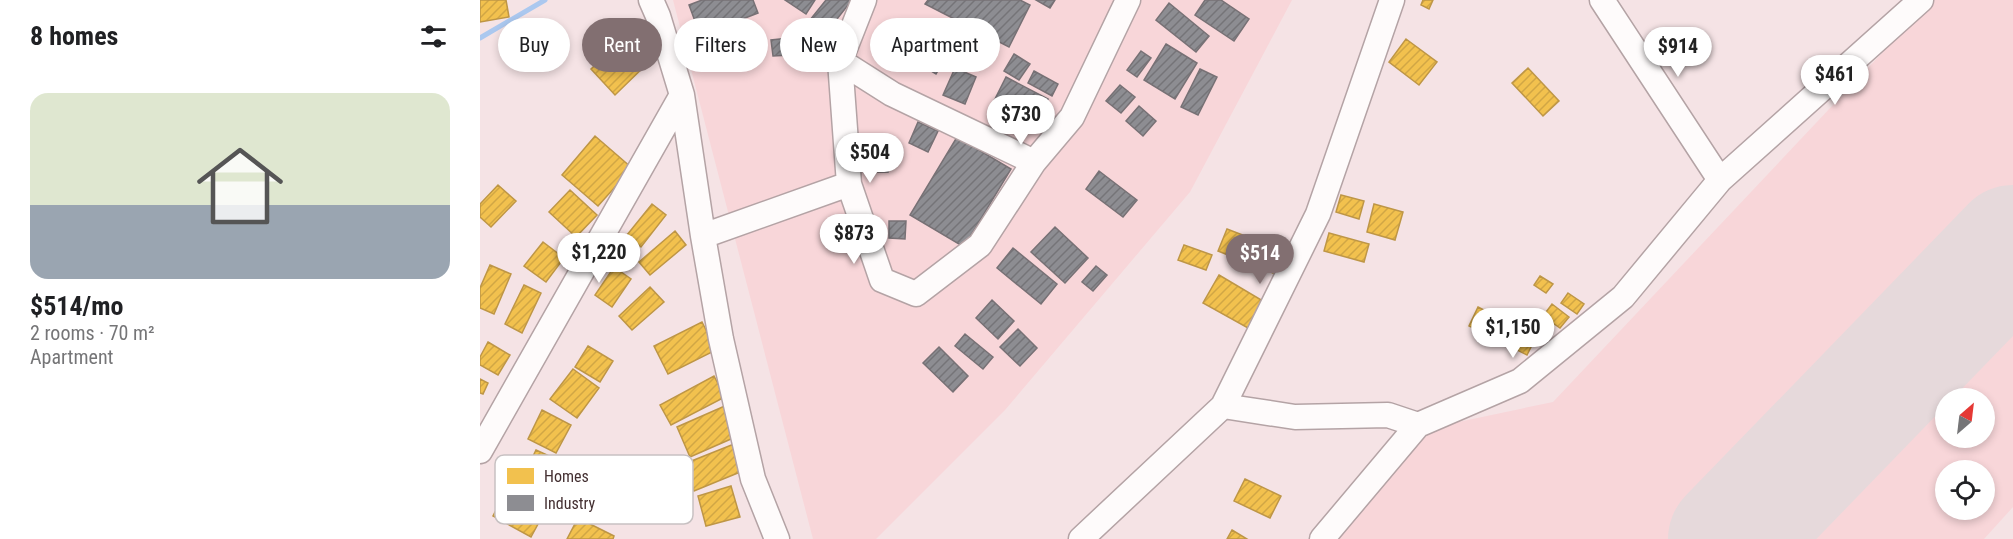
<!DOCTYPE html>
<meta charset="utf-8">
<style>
:root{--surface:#fff;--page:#f6f6f6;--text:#202124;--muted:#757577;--accent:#826f71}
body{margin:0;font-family:"Roboto Condensed",sans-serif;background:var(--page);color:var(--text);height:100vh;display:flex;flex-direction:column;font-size:22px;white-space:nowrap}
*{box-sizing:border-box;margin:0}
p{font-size:20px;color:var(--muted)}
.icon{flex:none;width:33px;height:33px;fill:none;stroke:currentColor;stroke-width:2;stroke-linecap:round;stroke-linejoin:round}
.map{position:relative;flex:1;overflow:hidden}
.side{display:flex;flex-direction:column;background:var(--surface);width:480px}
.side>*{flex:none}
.banner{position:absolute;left:18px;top:18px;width:570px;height:54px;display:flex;gap:12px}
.needle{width:39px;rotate:28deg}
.buttons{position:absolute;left:1455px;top:388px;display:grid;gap:12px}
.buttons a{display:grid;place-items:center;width:60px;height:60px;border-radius:50%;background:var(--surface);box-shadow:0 3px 9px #0003;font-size:30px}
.price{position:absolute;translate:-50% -51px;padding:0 14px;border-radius:21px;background:#fff;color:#222;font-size:20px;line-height:39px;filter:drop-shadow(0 2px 3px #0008)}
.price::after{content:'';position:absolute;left:50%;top:36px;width:18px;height:14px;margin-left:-9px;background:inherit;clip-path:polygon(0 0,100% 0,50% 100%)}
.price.active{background:var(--accent);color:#fff}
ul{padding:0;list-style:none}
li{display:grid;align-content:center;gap:12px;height:318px;padding:0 30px}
li span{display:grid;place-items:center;height:186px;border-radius:18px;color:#555}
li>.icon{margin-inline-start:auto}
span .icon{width:108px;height:108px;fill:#fffc;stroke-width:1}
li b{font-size:26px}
h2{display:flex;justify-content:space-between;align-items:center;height:72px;padding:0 30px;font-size:26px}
.tag{padding:0 21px;border-radius:27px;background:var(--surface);box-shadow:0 3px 9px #0003;font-size:21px;line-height:54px}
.tag.active{background:var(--accent);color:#fff}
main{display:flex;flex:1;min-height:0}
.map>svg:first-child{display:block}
.built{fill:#f8d6d9;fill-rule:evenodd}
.homes{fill:url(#homes-hatch);stroke:#be9646;stroke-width:1.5}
.industry{fill:url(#industry-hatch);stroke:#777175;stroke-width:1.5}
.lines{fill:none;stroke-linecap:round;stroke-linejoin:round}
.stream{stroke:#abc8ef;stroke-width:5}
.runway{stroke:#e6d9db;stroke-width:124}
.minor-casing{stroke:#b4a3a5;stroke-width:27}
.minor{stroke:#fefbfb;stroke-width:24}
.key{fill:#fff;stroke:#c7c1c2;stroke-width:1.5}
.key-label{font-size:16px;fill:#443032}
</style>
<main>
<section class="side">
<h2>8 homes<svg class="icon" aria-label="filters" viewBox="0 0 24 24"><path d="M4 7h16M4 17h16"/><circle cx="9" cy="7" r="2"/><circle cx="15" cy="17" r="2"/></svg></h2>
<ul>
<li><span style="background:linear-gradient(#dfe7d0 60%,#9aa5b1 0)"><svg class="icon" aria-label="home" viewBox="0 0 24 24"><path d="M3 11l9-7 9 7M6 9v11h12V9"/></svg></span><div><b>$514/mo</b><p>2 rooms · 70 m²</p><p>Apartment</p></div></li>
</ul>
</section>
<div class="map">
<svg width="1533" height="539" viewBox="0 0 1533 539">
<defs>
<pattern id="homes-hatch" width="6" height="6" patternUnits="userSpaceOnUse" patternTransform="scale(1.5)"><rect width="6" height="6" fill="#f2c14e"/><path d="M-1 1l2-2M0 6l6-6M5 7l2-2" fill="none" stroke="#d1a645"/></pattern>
<pattern id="industry-hatch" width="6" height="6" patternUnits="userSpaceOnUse" patternTransform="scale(1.5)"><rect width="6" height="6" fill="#8d8d92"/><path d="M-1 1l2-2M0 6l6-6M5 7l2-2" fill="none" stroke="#757478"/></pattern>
</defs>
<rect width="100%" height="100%" fill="#f5e3e5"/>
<!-- built -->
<path class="built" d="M193 0H812L710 192 525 410 396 539H333Z
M1452 0H1533V507L1504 539H852L945 429 1073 402ZM1466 399H1504V438H1466ZM1466 471H1504V510H1466Z"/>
<!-- homes -->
<path class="homes" d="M0 0H26L29 17 0 22Z
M943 0H953L949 9 941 5Z
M146 35 171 60 135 95 111 69Z
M926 39 957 62 939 85 909 62Z
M1048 68 1079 101 1063 116 1032 83Z
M115 136 152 168 118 206 82 175Z
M18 185 36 201 11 227 0 217V204Z
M90 190 117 215 96 237 69 212Z
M861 195 884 201 879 219 856 212Z
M172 204 186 215 161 247 147 235Z
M894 204 923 212 915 240 887 232Z
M747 229 802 250 793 273 738 251Z
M195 231 206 245 170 275 159 262Z
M849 233 889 244 884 262 844 251Z
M63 242 84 258 66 282 44 266Z
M704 245 732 255 726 270 698 260Z
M10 265 31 274 14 314 0 308V288Z
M134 267 151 279 132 307 115 295Z
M739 275 783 301 768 328 723 303Z
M1060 276 1073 284 1066 293 1054 285Z
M44 285 61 293 42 333 25 324Z
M170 287 184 302 152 330 139 316Z
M1088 293 1104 304 1097 314 1081 303Z
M1072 304 1089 317 1080 328 1063 316Z
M998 307 1056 337 1047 355 989 326Z
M222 322 236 350 188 374 174 346Z
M8 342 30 355 18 375 0 365V357Z
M108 346 133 361 120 382 95 367Z
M93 369 119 388 97 418 70 399Z
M234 376 245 397 191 425 180 405Z
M0 379 8 383 3 394 0 393Z
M247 405 260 435 210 457 197 427Z
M62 410 91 425 76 453 48 439Z
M254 444 265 470 214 491 204 464Z
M56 450 87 464 75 489 44 475Z
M32 479 71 500 51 537 13 516Z
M765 479 801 496 790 518 754 501Z
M251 486 260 517 226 526 218 496Z
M98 518 134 536 133 539H87Z
M752 530 767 539H747Z"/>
<!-- industry -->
<path class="industry" d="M222 0H273L278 13 247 25 257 52 230 62 209 5Z
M305 0H335L326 14Z
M346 0H372L342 38 326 25Z
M448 0H540L550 5 529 47 445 4Z
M556 0H575L570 8Z
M725 0H741L769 19 754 41 715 15Z
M689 3 729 36 716 52 676 20Z
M426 19 472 47 456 74 410 46Z
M309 38 311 55 293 56 291 40Z
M686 44 717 63 695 99 664 80Z
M661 51 671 58 657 77 647 70Z
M534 54 550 64 539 80 524 71Z
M482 56 497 64 494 69 480 61Z
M475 68 496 77 485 104 463 95Z
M720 69 737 77 718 115 701 107Z
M554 71 578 84 572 96 548 83Z
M526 77 568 99 555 124 513 103Z
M640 85 655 97 641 113 626 101Z
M659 106 676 121 663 136 646 121Z
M438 122 458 131 448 152 429 143Z
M477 137 531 169 484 247 430 215Z
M398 146 408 147V172H398Z
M619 171 657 200 643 217 606 189Z
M409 221H426L425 239 409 238Z
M575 227 608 258 585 283 551 252Z
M533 248 577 284 561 304 517 268Z
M616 266 627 275 613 291 602 282Z
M512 300 534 321 518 339 496 318Z
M538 329 557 348 540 366 520 347Z
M485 334 513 357 503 369 475 346Z
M459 347 488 376 473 392 443 363Z"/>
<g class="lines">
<!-- stream -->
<path class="stream" d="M0 38 65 0"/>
<!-- runway -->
<path class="runway" d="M1250 539 1533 247"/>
<defs>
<path id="minor" d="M171 0 178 16 202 95 223 236 241 339 273 479 297 539
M1122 0 1240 180
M360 61 412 94 554 162
M369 184 402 280 436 294 500 245 554 162 592 117 648 0
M223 236 369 184 360 61 384 0
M743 406 815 417 908 415 938 425
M0 451 202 95
M601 539 743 406 838 214 912 0
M842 539 938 425 1040 381 1143 297 1240 180 1441 0"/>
</defs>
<!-- minor casing -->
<use href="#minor" class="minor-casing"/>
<!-- minor -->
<use href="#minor" class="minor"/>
</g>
<!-- legend -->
<rect x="15" y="455" width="198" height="69" rx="9" class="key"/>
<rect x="27" y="468" width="27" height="16" fill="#f2c14e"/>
<rect x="27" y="495" width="27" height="16" fill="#8d8d92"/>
<g class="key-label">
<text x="64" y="482">Homes</text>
<text x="64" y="509">Industry</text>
</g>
</svg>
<div class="buttons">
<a><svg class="needle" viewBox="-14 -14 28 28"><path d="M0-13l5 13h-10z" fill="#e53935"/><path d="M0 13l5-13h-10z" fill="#757577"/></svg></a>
<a><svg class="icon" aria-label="locate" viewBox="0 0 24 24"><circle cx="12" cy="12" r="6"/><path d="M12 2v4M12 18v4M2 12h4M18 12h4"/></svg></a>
</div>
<b class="price" style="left:1198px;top:78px">$914</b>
<b class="price" style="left:1355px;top:106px">$461</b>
<b class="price" style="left:541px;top:146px">$730</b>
<b class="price" style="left:390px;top:184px">$504</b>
<b class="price" style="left:374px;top:265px">$873</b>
<b class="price" style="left:119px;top:284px">$1,220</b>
<b class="price active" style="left:780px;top:285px">$514</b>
<b class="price" style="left:1033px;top:359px">$1,150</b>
<div class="banner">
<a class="tag">Buy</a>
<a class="tag active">Rent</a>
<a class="tag">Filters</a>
<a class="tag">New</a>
<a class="tag">Apartment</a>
</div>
</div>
</main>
